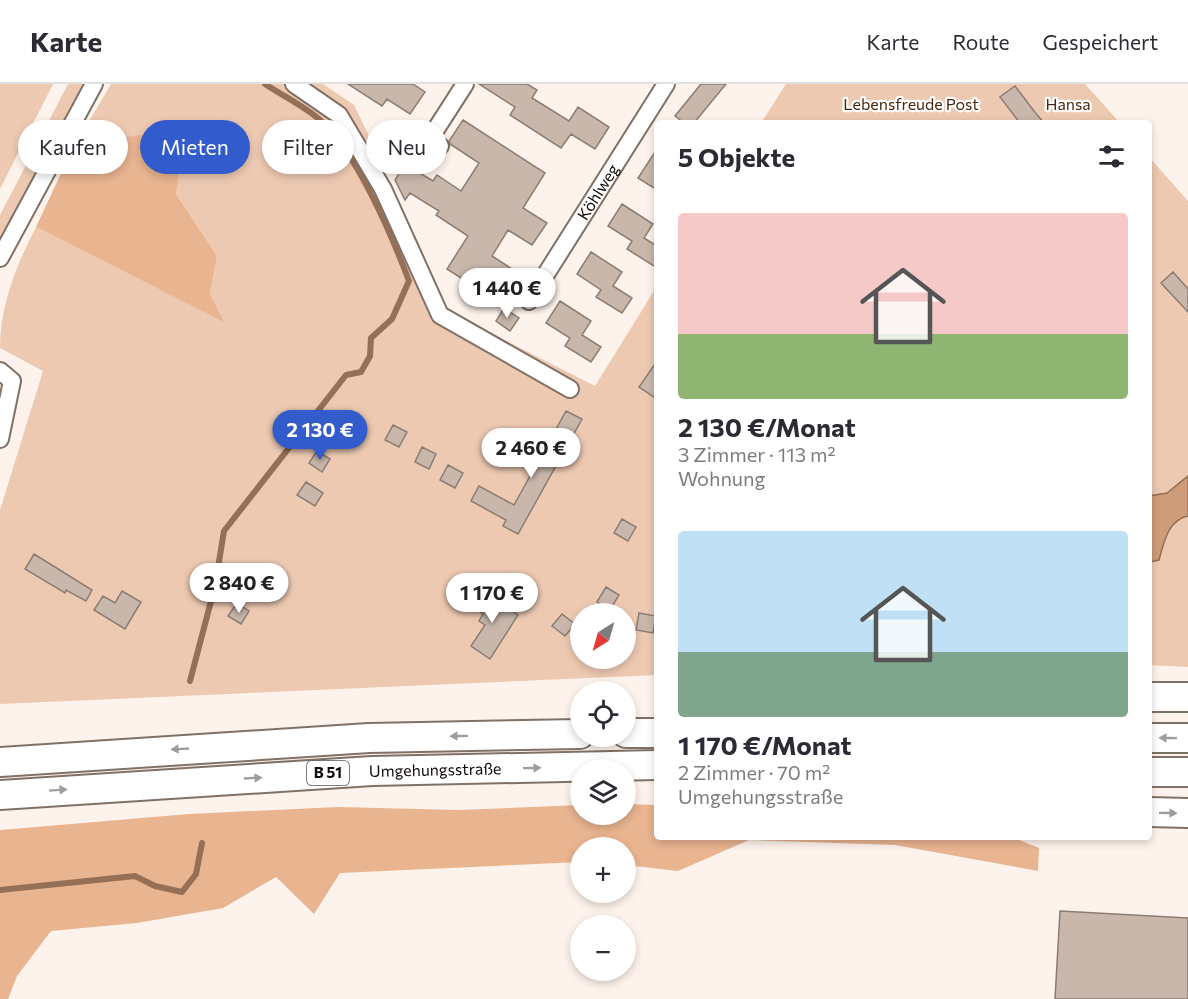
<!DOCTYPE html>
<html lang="de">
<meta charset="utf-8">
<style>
:root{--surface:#fff;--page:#f7f7f7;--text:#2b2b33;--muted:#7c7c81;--line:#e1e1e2;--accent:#325bcb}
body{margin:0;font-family:Commissioner,sans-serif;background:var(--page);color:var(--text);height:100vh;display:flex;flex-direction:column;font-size:22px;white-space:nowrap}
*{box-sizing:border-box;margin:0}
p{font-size:20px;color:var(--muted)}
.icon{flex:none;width:33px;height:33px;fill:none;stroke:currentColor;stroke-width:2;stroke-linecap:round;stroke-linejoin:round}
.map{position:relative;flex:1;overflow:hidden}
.side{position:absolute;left:654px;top:36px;width:498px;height:720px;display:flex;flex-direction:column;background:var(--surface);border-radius:6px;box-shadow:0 3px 9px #0003}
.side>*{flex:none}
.guide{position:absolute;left:18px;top:36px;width:546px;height:54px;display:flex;gap:12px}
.needle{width:39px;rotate:217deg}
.fabs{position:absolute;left:570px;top:519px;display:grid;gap:12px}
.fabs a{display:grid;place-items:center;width:66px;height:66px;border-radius:50%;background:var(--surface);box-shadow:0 3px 9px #0003;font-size:30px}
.price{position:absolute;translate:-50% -51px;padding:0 14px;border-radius:21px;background:#fff;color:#222;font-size:20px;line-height:39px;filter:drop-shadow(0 2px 3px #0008)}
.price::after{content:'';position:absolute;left:50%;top:36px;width:18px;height:14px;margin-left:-9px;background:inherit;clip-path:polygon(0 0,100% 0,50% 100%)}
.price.current{background:var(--accent);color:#fff}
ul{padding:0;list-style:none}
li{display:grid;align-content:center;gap:12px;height:318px;padding:0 24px}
li span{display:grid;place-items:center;height:186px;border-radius:6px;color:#555}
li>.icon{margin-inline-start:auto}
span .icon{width:108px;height:108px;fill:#fffc;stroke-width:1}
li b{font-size:26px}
h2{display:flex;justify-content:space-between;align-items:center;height:72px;padding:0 24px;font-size:26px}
.pill{padding:0 21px;border-radius:27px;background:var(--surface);box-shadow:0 3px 9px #0003;font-size:21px;line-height:54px}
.pill.current{background:var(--accent);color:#fff}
header{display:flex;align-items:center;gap:36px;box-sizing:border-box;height:84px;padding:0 30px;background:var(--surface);border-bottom:2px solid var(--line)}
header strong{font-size:28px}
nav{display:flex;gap:33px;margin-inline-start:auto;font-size:21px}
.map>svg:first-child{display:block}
.green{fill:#edc9b2;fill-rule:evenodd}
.forest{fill:#e9b490}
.water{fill:#cf9c79;stroke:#957057;stroke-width:1.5}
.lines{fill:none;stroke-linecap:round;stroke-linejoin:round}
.stream{stroke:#957057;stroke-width:6}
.building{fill:#c9b7ac;stroke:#8c7c72;stroke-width:1.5}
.minor-casing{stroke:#807166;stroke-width:20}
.trunk-casing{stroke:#807166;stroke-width:32}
.minor{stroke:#fff;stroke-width:16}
.trunk{stroke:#fff;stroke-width:28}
.oneway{fill:#9f9d9c}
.labels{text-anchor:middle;stroke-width:4.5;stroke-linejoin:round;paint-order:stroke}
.shield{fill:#fff;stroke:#575451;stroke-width:1.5}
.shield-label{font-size:15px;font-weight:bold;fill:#0f0a07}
.park-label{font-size:16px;fill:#49270c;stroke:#fff}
.street-label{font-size:16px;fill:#0f0a07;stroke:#fff}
</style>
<header>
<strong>Karte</strong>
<nav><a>Karte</a><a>Route</a><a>Gespeichert</a></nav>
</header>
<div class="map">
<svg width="1188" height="915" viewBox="0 0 1188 915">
<rect width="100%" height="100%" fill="#fef3ec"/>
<!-- green -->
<path class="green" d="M0 0H53L0 105Z
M68 0H84L0 156V131Z
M111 0H287L335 38 362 78 432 223 459 233 595 302 657 202V591L0 620V426L43 287 0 264C0 221 16 182 36 143L223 237 210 210 217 172 176 110 182 73 126 53 92 70 71 68ZM580 530H626V574H580Z
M304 0H323L354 21 381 77 346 30Z
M786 0H1085L1120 39H761Z
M1149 73 1188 117V392L1167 409 1149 412Z
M1188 432V583L1149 581V478L1159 476C1164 458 1168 436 1188 432Z"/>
<!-- forest -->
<path class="forest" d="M167 48 182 73 176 110 217 172 210 210 224 238 36 143 71 68 92 70 126 53Z
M626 720 657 721V753H1012L1039 764 1038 787 895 761 749 756 678 787 626 781V764H580V778L340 789 314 830 276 793 223 824 137 839 51 847 17 892 8 915H0V746L189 730 338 723 459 726 580 721V730H626Z"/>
<!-- water -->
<path class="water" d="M1188 392V432C1168 436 1164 458 1159 476L1149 478V412L1167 409Z"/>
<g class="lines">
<!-- stream -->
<path class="stream" d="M190 597 215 502 224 447 346 291 361 288 370 272 371 254 392 235 409 197C392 152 356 67 320 36 304 22 283 12 265 0
M0 806 135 792 155 802 182 808 196 790 202 759"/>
</g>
<!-- building -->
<path class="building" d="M348 0H413L425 8 410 30 387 15 382 22Z
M479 0H527L537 6 532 14 569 37 578 23 609 43 595 65 571 50 561 64 510 31 515 23Z
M701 0H726L694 39H684L675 32Z
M1015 2 1034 27 1044 39H1020L1000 13Z
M463 36 545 89 523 124 547 139 532 161 508 146 492 172 515 187 501 209 477 194 472 201 447 185 468 152 436 131 439 127 410 109 405 116 395 96 405 80 433 97 437 91 461 107 479 79 450 60 449 57Z
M657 65V106L638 94Z
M622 120 653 140 644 154 657 162V184L627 165 632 157 608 142Z
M591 168 622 188 613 202 632 214 622 229 596 213 601 206 577 190Z
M1173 188 1188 205V228L1161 199Z
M560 217 591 237 582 251 601 263 591 278 565 262 570 254 546 239Z
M504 224 519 234 510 247 496 237Z
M657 277V315L639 303Z
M566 327 582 335 518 450 503 442 506 436 471 417 479 402 514 421Z
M393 341 407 348 399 363 385 356Z
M422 363 436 370 429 385 415 378Z
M317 367 330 375 322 388 309 379Z
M448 381 463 389 455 404 440 396Z
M306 398 323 409 315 422 297 411Z
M622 435 636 443 628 457 614 449Z
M34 470 92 506 86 517 66 506 65 509 25 485Z
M239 497 252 506 243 519 230 510Z
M606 503 619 511 610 526 597 518Z
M122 507 141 518 125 545 94 526 103 512 115 519Z
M483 507 518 531 490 575 471 562 485 541 479 537 483 530 472 522Z
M237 519 249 527 241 540 228 532Z
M639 529 656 532 653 549 636 546Z
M562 530 575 540 565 552 552 542Z
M1060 827 1188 834V915H1055Z"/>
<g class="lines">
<defs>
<g id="minor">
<path d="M294 0 339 31 383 105 440 231 570 305"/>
<path d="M440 62 429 56 465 0"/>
<path d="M0 174 94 0"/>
<path id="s1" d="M529 217 666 0"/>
<path d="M0 287 12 297 0 355"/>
</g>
<g id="trunk">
<path d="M1149 613H1188"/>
<path d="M626 649H657"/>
<path d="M1149 654H1188"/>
<path d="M0 678 369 654 580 650"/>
<path d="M1149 688H1188"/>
<path id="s2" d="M0 711 372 687 657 681"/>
<path d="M1149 728 1188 729"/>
</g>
</defs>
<!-- minor casing -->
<use href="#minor" class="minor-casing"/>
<!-- trunk casing -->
<use href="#trunk" class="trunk-casing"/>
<!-- minor -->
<use href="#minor" class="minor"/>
<!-- trunk -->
<use href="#trunk" class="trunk"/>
</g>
<!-- one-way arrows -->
<defs><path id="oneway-solid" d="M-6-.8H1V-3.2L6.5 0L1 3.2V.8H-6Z" transform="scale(1.5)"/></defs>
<g class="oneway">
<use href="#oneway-solid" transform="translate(459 652) rotate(179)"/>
<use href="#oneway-solid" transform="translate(1168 654) rotate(-179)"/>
<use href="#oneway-solid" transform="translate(180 665) rotate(177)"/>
<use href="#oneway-solid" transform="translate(532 684) rotate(-1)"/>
<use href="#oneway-solid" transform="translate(253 694) rotate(-3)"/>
<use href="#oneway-solid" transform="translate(58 706) rotate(-4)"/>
<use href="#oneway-solid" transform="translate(1168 729) rotate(1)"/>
</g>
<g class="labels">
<!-- shield labels -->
<rect class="shield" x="307" y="677" width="42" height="24" rx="4.5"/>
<g class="shield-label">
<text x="328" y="694">B 51</text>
</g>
<!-- park labels -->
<g class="park-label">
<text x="911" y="26">Lebensfreude Post</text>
<text x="1068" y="26">Hansa</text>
</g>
<!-- street labels -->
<g class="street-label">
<text dy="6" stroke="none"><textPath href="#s1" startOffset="129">Köhlweg</textPath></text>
<text dy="6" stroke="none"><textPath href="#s2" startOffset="436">Umgehungsstraße</textPath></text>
</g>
</g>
</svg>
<div class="fabs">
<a><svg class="needle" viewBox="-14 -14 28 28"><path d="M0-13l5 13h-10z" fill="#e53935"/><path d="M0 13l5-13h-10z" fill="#7c7c81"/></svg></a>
<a><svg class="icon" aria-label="locate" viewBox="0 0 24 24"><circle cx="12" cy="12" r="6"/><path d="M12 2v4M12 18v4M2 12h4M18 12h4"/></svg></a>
<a><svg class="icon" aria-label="layers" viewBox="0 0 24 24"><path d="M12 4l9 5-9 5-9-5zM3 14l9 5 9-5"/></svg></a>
<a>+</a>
<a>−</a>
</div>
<b class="price" style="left:507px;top:235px">1 440 €</b>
<b class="price current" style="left:320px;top:377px">2 130 €</b>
<b class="price" style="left:531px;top:395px">2 460 €</b>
<b class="price" style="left:239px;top:530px">2 840 €</b>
<b class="price" style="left:492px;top:540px">1 170 €</b>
<div class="guide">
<a class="pill">Kaufen</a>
<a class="pill current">Mieten</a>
<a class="pill">Filter</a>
<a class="pill">Neu</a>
</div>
<section class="side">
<h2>5 Objekte<svg class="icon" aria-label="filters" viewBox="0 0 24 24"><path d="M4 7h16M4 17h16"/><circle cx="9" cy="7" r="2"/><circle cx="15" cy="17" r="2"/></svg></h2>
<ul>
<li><span style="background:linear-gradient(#f6c9c9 65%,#8fb573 0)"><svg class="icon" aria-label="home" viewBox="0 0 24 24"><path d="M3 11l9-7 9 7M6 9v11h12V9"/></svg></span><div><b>2 130 €/Monat</b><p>3 Zimmer · 113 m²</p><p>Wohnung</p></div></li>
<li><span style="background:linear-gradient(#bfe0f5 65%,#7fa58c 0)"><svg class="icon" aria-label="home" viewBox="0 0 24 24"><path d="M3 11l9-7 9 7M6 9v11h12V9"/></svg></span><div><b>1 170 €/Monat</b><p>2 Zimmer · 70 m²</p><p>Umgehungsstraße</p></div></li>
</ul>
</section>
</div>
